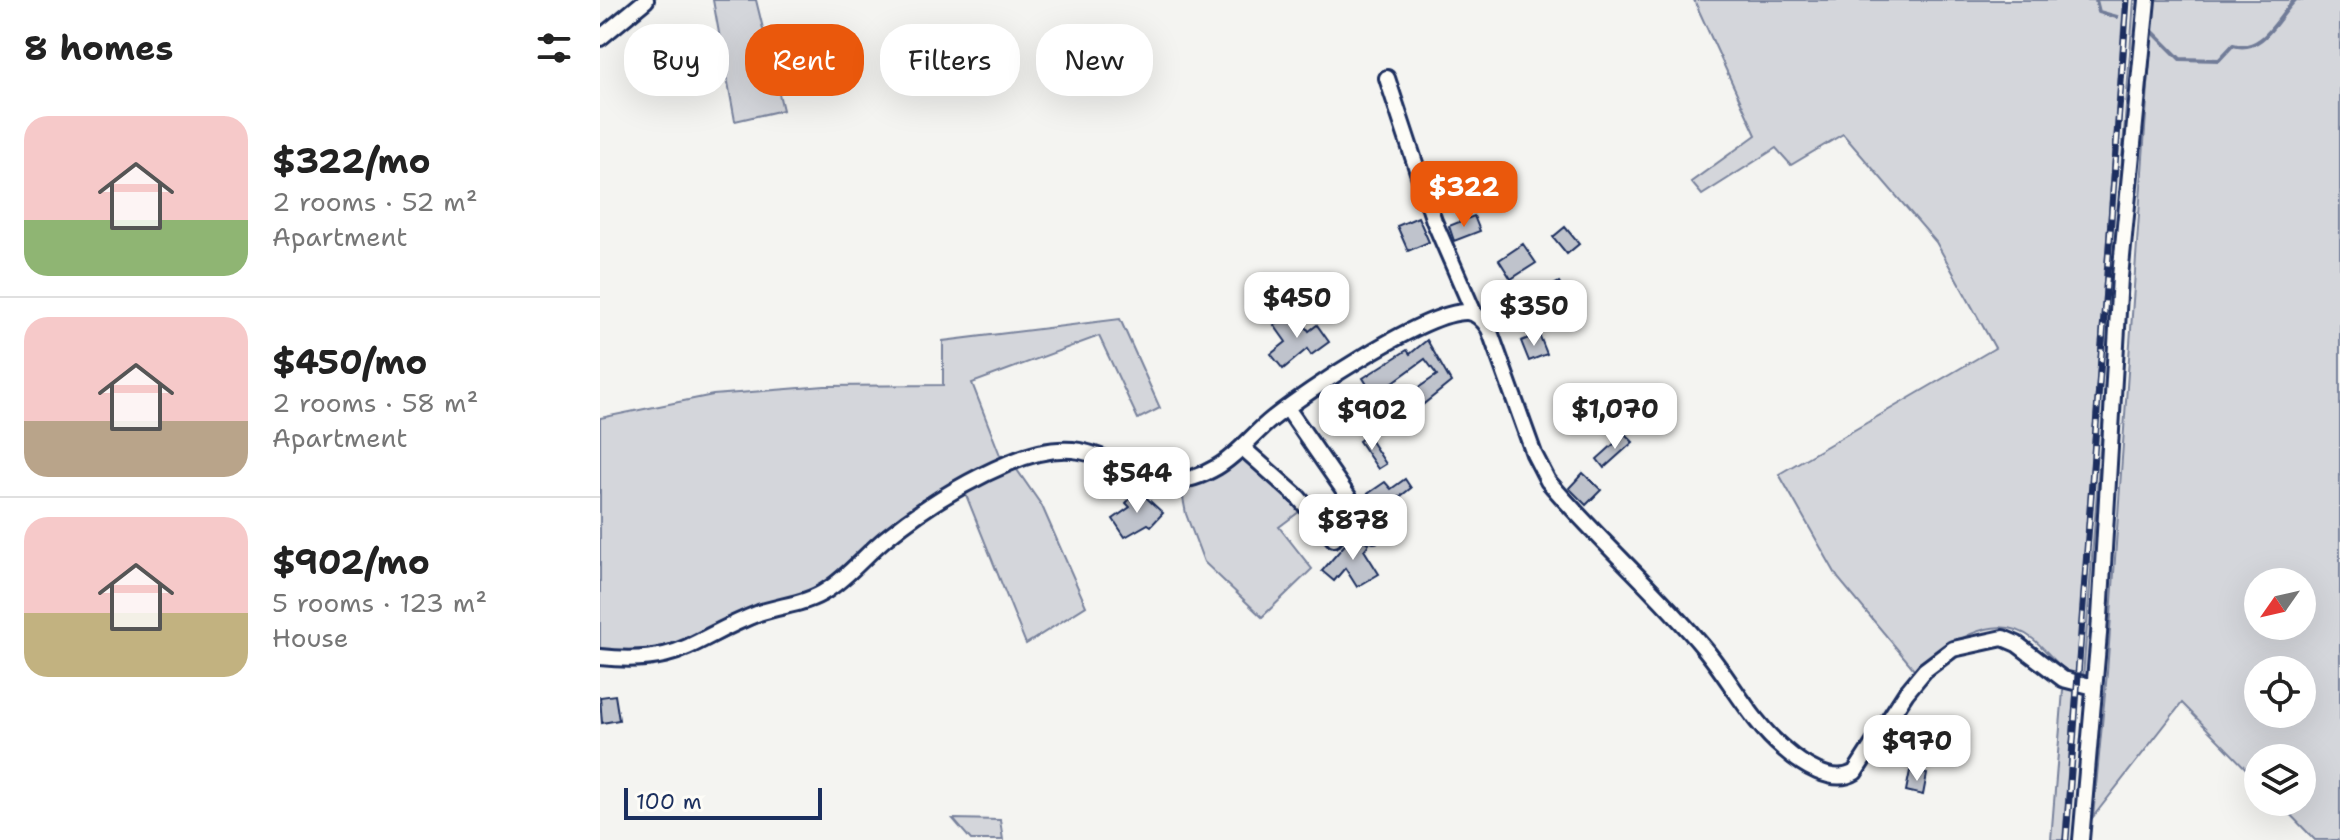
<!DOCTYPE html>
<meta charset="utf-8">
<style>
:root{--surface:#fff;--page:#f2f2f2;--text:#222;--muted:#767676;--line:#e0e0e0;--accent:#ea580c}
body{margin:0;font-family:"Shantell Sans",sans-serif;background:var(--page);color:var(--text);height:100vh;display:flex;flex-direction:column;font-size:30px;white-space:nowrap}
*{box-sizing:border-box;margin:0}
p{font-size:26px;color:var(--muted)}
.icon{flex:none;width:44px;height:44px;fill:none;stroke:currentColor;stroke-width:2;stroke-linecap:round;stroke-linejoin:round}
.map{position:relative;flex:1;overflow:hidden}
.sheet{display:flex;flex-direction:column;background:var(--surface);width:600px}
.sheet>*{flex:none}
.banner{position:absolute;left:24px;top:24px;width:760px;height:72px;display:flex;gap:16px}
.needle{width:52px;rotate:236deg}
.controls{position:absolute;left:1644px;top:568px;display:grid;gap:16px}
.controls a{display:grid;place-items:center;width:72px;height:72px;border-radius:50%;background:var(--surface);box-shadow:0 8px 32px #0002;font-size:40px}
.scale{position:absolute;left:24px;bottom:20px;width:198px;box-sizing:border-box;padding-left:8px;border:4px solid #1b2f5e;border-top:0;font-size:22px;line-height:28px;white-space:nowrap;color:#1b2f5e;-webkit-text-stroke:6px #fdfcf7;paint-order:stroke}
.price{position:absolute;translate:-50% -68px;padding:0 18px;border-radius:16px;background:#fff;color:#222;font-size:26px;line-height:52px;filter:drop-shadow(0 2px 4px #0008)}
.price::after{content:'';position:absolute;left:50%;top:48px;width:24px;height:18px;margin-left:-12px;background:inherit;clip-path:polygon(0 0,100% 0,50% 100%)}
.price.current{background:var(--accent);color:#fff}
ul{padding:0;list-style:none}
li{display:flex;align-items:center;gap:24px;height:200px;padding:0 24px}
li+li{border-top:2px solid var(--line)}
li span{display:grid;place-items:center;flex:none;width:224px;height:160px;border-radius:24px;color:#555}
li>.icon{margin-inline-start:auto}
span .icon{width:96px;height:96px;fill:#fffc;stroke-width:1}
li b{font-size:34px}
h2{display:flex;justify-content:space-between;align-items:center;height:96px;padding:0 24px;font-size:34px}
.chip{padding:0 28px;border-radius:32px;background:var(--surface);box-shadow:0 8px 32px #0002;font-size:28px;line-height:72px}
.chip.current{background:var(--accent);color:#fff}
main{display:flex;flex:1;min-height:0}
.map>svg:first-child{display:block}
.green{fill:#d4d6db;stroke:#78829c;stroke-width:2;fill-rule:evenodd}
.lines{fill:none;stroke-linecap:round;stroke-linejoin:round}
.stream{stroke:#717c98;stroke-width:4}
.building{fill:#bfc3cc;stroke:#1b2f5e;stroke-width:2}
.minor-casing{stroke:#1b2f5e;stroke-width:20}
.minor{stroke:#fdfcf7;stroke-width:14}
.rail-casing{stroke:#1b2f5e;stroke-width:7}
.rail{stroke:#fdfcf7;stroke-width:4;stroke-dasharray:12;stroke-linecap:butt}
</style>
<main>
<section class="sheet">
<h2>8 homes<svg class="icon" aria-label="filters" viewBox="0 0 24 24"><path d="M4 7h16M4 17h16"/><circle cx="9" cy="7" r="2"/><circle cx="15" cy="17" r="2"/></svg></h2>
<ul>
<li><span style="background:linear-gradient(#f6c9c9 65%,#8fb573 0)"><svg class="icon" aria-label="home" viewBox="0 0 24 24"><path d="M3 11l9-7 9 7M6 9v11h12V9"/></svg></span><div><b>$322/mo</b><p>2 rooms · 52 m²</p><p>Apartment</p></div></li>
<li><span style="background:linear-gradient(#f6c9c9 65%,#b9a48a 0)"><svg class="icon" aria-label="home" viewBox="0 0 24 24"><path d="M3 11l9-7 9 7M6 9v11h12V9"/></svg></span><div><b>$450/mo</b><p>2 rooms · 58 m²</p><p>Apartment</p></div></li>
<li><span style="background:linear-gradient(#f6c9c9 60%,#c2b280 0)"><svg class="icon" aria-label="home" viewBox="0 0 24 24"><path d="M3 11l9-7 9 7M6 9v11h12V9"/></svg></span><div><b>$902/mo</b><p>5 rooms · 123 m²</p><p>House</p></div></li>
</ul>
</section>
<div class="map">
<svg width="1740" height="840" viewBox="0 0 1740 840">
<rect width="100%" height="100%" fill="#f4f4f1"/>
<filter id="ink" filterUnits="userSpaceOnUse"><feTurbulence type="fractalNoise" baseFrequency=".0125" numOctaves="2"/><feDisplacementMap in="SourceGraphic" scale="16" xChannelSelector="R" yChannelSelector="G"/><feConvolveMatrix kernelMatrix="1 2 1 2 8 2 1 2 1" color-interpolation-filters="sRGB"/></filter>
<g filter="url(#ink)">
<!-- green -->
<path class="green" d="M113 0H156L183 110 135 121Z
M1094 0H1524L1476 676C1458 668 1448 651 1433 639 1394 608 1345 645 1318 674L1238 578 1179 474 1395 348 1336 242 1243 134 1191 165 1176 148 1102 195 1091 182 1156 135Z
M1534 0H1544L1492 677H1483Z
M1554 0H1740V840H1715L1678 802H1702V758H1658V781L1582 703 1493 817 1507 673ZM1658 582H1702V626H1658ZM1658 670H1702V714H1658Z
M520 319 560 408 538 419 499 336 372 383 400 455 415 467 442 506 486 606 426 644 364 490 292 540 255 579 229 599 161 621 92 654 65 661 0 657V418L113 395 225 386 343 385V341Z
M642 445 711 503 679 527 712 569 662 617 604 562 586 514 578 471 610 466Z
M1464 678 1475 683 1463 840H1451Z
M353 819 400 820 403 840H371Z"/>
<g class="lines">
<!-- stream -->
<path class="stream" d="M1496 0 1499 12 1517 17
M1548 27 1580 59 1619 60 1633 45C1663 54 1677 18 1695 0"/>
</g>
<!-- building -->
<path class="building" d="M874 216 880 231 854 241 849 226Z
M818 217 829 242 808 251 797 226Z
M965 227 979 244 967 254 953 237Z
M923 244 936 263 911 279 899 260Z
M959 282 978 318 967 324 963 317 938 328 929 307 955 296 950 287Z
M695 311 709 331 717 325 729 342 711 355 707 349 683 369 671 354 686 342 674 325Z
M939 334 947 354 929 361 921 341Z
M827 340 851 382 815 411 813 406 800 415 793 405 837 375 825 359 774 396 763 378 807 350 810 354Z
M739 389 753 410 735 421 722 400Z
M1025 434 1033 442 1004 468 997 459Z
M767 435 786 464 778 469 759 441Z
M983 473 1001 490 986 505 969 488Z
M805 479 811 488 779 513 766 495 785 482 791 489Z
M538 490 563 513 551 526 548 524 525 537 513 519 530 507 526 503Z
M755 533 769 544 764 550 779 574 757 587 745 568 734 581 722 571Z
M15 695 19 720 2 723 0 697Z
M1310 771 1327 774 1323 795 1306 791Z"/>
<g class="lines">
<defs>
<path id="minor" d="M0 38 46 0
M787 78 834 221 874 313
M687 408 774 534
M643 448 699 498 734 539
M0 657C82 666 91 639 159 613 182 605 207 604 227 590 249 576 266 554 286 538 324 507 364 482 409 463 430 454 457 447 480 451 533 461 557 502 617 467 639 454 653 434 672 419 707 391 824 312 866 312 877 312 884 321 889 329L934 454 948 481C997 539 1055 589 1104 648 1131 680 1151 722 1184 749 1201 764 1233 786 1255 772L1306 693 1325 670 1353 649 1403 638 1417 644 1463 679 1494 687
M1481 840 1499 634 1520 277 1547 0"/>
</defs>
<!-- minor casing -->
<use href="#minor" class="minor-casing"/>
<!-- minor -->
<use href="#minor" class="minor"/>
<defs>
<path id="rail" d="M1466 840 1527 0"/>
</defs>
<!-- rail casing -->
<use href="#rail" class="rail-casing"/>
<!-- rail -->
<use href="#rail" class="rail"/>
</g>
</g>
</svg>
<div class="controls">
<a><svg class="needle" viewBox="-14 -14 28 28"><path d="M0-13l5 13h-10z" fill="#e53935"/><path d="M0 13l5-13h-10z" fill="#767676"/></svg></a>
<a><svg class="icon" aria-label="locate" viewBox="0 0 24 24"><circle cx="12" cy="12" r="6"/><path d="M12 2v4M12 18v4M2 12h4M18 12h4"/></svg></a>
<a><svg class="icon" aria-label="layers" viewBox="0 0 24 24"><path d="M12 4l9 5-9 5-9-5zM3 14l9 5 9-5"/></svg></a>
</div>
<div class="scale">100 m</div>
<b class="price current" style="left:864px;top:229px">$322</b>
<b class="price" style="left:697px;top:340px">$450</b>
<b class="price" style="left:934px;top:348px">$350</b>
<b class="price" style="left:1015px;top:451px">$1,070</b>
<b class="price" style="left:772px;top:452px">$902</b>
<b class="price" style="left:537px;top:515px">$544</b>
<b class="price" style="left:753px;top:562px">$878</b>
<b class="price" style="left:1317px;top:783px">$970</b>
<div class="banner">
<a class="chip">Buy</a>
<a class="chip current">Rent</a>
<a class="chip">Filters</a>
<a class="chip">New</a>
</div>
</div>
</main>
